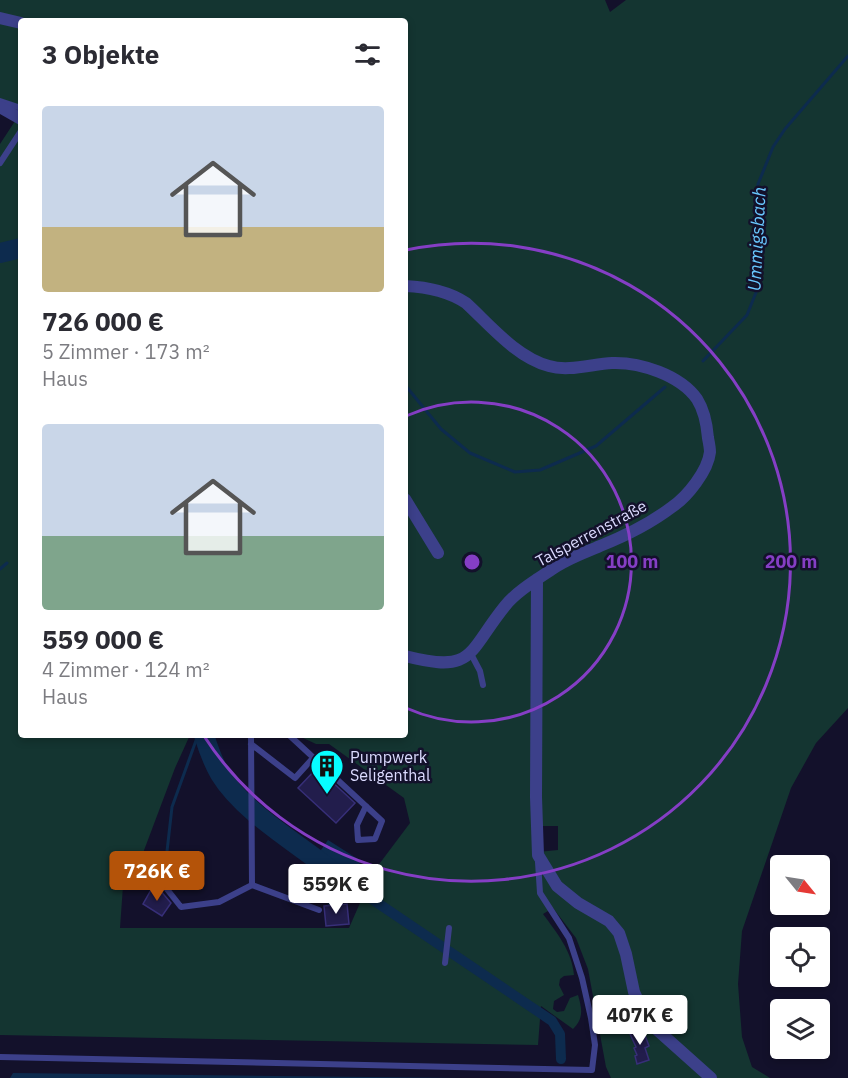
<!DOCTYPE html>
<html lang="de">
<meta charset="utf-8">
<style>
:root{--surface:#fff;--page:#f7f7f7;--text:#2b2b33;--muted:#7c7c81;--accent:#b45309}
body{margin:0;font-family:"IBM Plex Sans",sans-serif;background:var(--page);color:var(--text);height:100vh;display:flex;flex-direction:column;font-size:22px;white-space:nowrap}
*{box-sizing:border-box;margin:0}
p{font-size:20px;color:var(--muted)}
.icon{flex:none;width:33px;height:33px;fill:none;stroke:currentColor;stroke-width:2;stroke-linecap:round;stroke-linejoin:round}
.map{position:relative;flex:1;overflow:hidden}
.panel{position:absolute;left:18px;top:18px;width:390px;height:720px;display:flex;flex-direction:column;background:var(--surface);border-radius:6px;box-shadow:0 3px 9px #0003}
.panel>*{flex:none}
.needle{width:39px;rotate:120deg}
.tools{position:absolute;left:770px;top:855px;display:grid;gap:12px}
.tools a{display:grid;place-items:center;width:60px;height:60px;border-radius:6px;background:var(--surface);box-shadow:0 3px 9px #0003;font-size:30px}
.price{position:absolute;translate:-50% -51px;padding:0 14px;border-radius:6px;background:#fff;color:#222;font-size:20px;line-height:39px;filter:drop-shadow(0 2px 3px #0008)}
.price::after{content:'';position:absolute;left:50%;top:36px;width:18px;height:14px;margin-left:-9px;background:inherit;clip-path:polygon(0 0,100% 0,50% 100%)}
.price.current{background:var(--accent);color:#fff}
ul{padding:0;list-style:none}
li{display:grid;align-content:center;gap:12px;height:318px;padding:0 24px}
li span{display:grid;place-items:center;height:186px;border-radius:6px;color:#555}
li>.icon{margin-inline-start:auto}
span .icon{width:108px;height:108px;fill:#fffc;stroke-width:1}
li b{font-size:26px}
h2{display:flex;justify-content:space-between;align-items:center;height:72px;padding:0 24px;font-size:26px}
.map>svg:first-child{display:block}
.green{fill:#143531;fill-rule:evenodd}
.water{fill:#0d2b4e}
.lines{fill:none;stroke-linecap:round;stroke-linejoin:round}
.stream{stroke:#0d2b4e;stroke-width:3}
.canal{stroke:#0d2b4e;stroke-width:10}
.river{stroke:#0d2b4e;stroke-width:20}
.building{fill:#221d4c;stroke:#372f78;stroke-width:1.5}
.service{stroke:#3c408a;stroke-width:6}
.minor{stroke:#3c408a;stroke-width:12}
.ring{fill:none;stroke:#853ec5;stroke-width:3}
.labels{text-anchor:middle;stroke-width:5;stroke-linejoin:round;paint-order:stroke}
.street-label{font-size:16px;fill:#dcdbff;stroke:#13112b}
.poi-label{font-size:16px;fill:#dcdbff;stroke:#13112b;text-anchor:start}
.water-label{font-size:18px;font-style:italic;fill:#69c8ff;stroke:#13112b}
.centre{fill:#853ec5;stroke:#13112b;stroke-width:3}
.ring-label{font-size:18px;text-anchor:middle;font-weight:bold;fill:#853ec5;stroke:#13112b;stroke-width:5;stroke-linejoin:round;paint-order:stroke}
</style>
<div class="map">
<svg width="848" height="1078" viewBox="0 0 848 1078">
<rect width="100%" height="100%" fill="#13112b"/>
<!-- green -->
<path class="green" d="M0 0H605L610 12 626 0H848V708L816 743 791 788 742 931 738 984 742 1037 752 1067 770 1078H611L606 1067 588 969 576 938 553 908 543 914C557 933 572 951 574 975L564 976 560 979 559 985 564 995 554 1001 553 1009 557 1012 564 1011 570 998 578 995C582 1009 584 1018 573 1029L541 1006 538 1045 0 1035V144L19 115 0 106ZM21 21H405V735L299 736 316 744H329L404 798 410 823 374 871 349 928H120L123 886 143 853 175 768 190 735H21ZM538 826H558V850L538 852Z"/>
<!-- water -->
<path class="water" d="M328 840 361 861 354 873V881L366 888 361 896 347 888 343 904 329 906 321 890 302 877Z
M13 1073 463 1078H10Z"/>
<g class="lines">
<!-- stream -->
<path class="stream" d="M703 361 747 315 757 290 758 184 773 147 785 129 848 56
M405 385 441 429 470 453 515 472 540 470 596 446 665 387
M0 569 7 563
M164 878 172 807 198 735"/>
<!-- canal -->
<path class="canal" d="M351 885 552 1021 560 1034 561 1059"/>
<!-- river -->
<path class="river" d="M0 253 21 248
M204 735C208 748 213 762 220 774 243 812 297 843 332 871V876"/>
</g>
<!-- building -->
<path class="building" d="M317 768 355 803 336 823 298 788Z
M159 889 171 903 162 916 143 904 151 890 156 894Z
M347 904 349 924 326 926 324 906Z
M643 1030 649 1046 645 1048 649 1060 637 1064 635 1056 637 1055 634 1048 636 1047 630 1034Z"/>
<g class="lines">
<!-- service -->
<path class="service" d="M0 101 21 108
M0 163 21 131
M471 654 480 671 483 685
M251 735 252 885
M289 735 382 821 375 839 358 840 357 825 366 806
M251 744 295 778 313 758
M159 879 181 907 219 902 252 885 319 910
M445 963 449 928
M0 1057 592 1070 595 1045 591 1018 582 978 569 938 540 893 538 862"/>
<!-- minor -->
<path class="minor" d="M0 18 21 23
M0 107 21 119
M405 286C427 287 448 291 466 303 490 325 516 357 549 366 568 372 592 364 612 363 640 362 680 375 697 399 704 410 707 426 708 438 709 443 710 448 710 452 708 471 687 497 672 507 651 523 625 536 600 546 584 553 566 559 551 570 536 580 516 592 505 606 467 653 475 674 405 656
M405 499 438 553
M537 579 536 797 538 855 557 886 578 903 609 921 619 933 626 954 634 992 643 1011 654 1027 711 1078"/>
</g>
<!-- distance rings -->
<g class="ring">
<path d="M406 416A160 160 0 1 1 406 708"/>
<path d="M406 250A319 319 0 1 1 204 736"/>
</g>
<!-- icons -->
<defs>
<symbol id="building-pin" viewBox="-11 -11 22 30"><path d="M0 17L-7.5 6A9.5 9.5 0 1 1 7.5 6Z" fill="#07fdff" stroke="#13112b"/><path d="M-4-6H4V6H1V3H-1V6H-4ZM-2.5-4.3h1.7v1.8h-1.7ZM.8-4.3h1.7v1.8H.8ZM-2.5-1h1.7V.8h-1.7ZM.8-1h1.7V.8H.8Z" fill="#111"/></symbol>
</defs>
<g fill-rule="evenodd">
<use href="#building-pin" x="308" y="747" width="38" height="52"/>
</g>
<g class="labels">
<!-- street labels -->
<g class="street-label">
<text transform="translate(591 533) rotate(-28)" y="6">Talsperrenstraße</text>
</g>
<!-- poi labels -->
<g class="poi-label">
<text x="350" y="763">Pumpwerk<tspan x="350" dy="18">Seligenthal</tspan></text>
</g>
<!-- water labels -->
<g class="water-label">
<text transform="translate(757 239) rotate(-87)" y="6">Ummigsbach</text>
</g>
</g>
<circle cx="472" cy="562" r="9" class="centre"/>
<g class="ring-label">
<text x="632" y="568">100 m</text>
<text x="791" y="568">200 m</text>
</g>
</svg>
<div class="tools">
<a><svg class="needle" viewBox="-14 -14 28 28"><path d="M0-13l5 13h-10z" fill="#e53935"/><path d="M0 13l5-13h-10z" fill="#7c7c81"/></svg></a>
<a><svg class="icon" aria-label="locate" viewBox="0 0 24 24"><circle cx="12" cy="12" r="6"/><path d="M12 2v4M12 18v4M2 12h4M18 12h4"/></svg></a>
<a><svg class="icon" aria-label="layers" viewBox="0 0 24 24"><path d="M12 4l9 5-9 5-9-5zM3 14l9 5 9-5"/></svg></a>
</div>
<b class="price current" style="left:157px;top:902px">726K €</b>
<b class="price" style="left:336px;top:915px">559K €</b>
<b class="price" style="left:640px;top:1046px">407K €</b>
<section class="panel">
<h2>3 Objekte<svg class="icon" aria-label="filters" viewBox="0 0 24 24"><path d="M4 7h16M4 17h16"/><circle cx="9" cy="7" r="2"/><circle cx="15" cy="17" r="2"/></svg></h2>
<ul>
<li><span style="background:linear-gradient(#c9d6e8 65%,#c2b280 0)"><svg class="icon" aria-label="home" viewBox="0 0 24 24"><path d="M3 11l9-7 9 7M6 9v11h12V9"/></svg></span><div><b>726 000 €</b><p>5 Zimmer · 173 m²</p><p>Haus</p></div></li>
<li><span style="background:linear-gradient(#c9d6e8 60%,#7fa58c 0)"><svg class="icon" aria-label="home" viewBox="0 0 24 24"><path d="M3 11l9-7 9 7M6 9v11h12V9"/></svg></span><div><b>559 000 €</b><p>4 Zimmer · 124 m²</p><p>Haus</p></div></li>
</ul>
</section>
</div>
